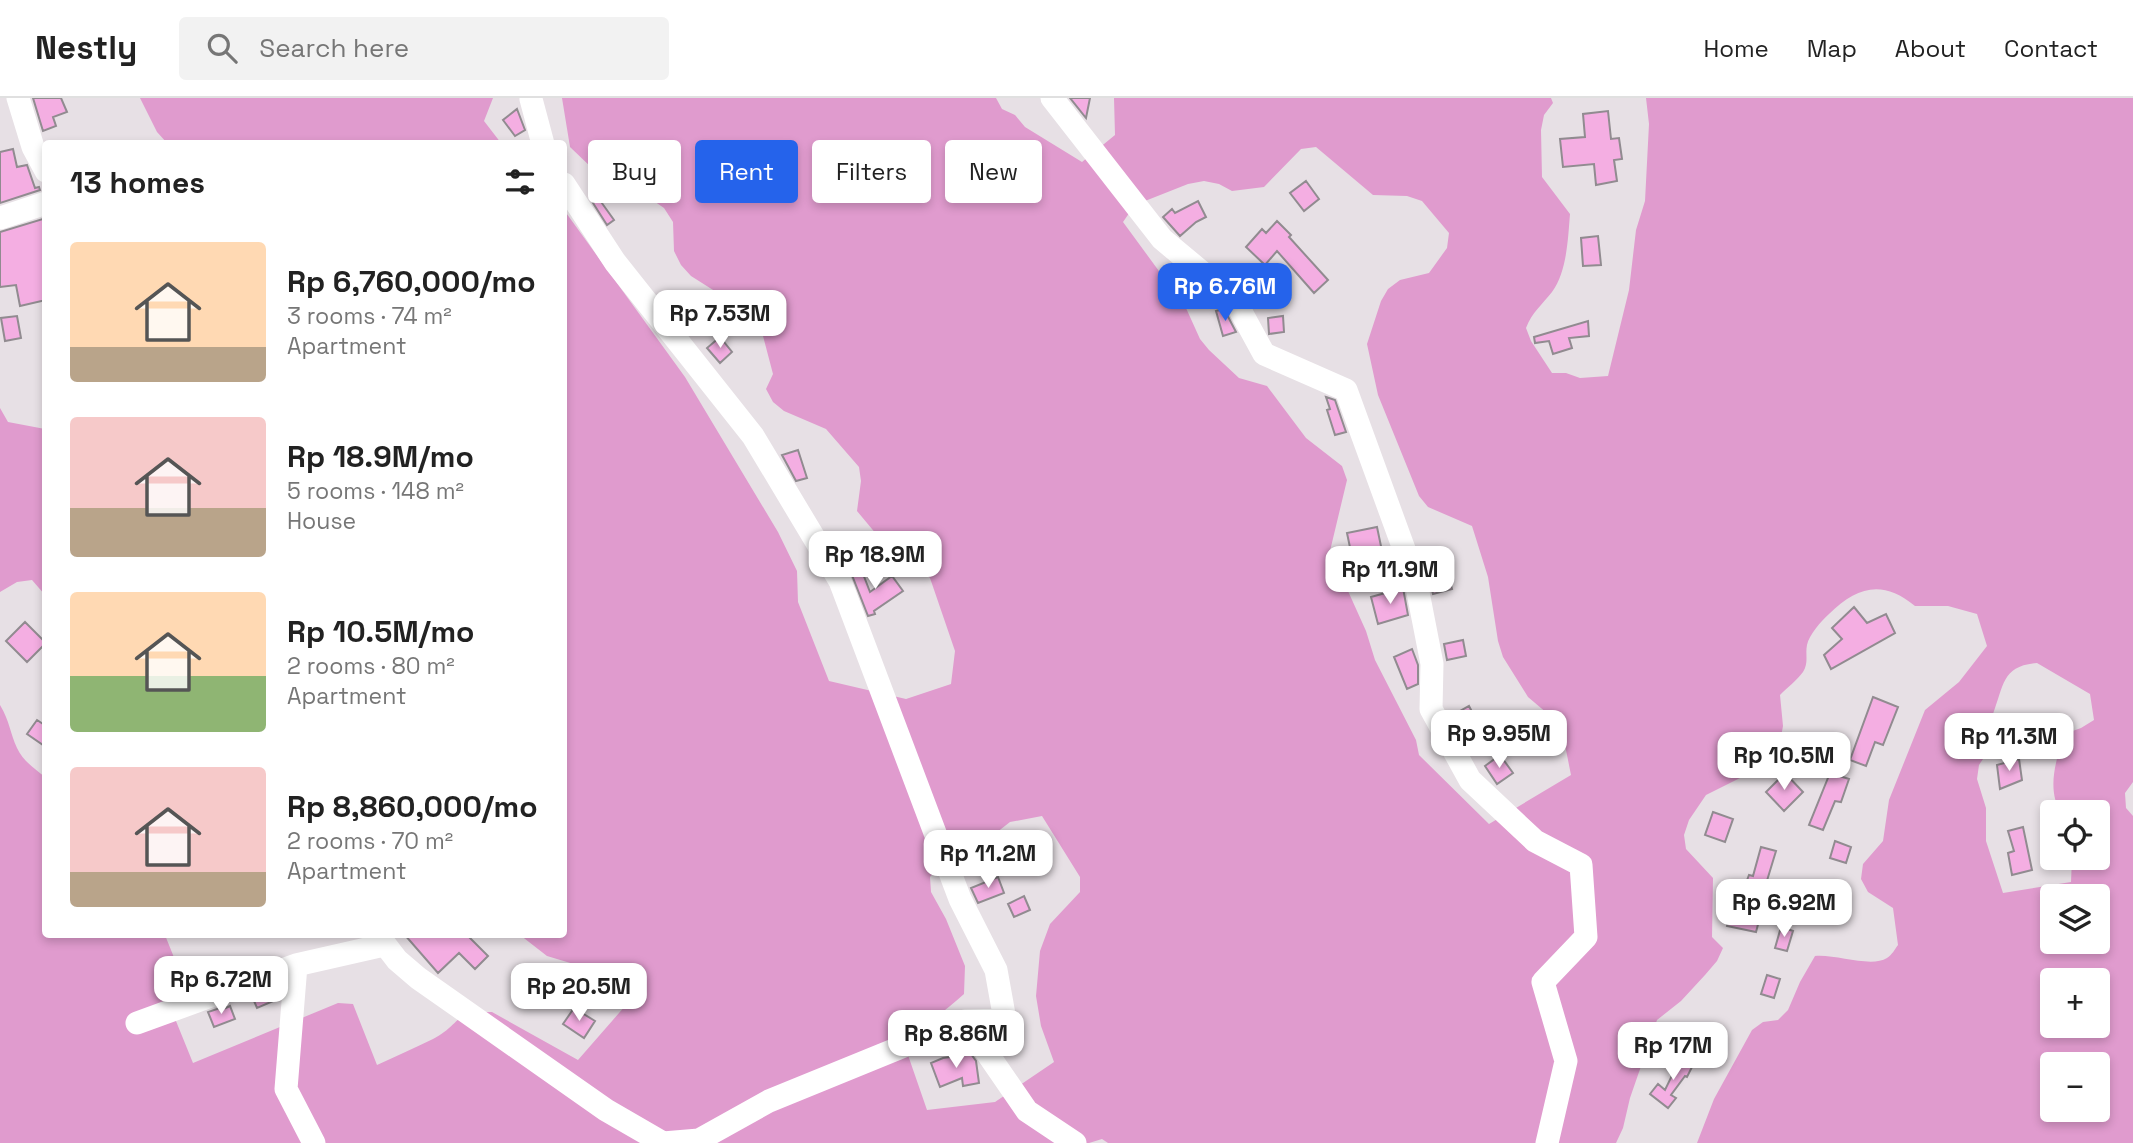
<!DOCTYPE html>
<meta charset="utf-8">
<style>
:root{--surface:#fff;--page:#f2f2f2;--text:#222;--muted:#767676;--line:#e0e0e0;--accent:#2563eb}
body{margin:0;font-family:"Space Grotesk",sans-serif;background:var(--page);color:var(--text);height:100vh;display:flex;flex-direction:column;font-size:26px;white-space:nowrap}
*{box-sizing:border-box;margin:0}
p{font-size:23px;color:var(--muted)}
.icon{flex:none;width:38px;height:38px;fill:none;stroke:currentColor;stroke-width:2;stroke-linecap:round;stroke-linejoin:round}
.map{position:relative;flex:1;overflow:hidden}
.sheet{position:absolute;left:42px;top:42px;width:525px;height:798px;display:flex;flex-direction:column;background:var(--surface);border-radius:7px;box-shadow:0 4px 10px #0003}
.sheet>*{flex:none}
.banner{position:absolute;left:588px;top:42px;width:665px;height:63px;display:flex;gap:14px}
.controls{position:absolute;left:2040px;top:702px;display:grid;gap:14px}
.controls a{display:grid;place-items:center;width:70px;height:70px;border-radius:7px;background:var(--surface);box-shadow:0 4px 10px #0003;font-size:35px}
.price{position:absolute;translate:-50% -60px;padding:0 16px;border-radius:14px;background:#fff;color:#222;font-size:23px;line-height:46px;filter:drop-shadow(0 2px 4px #0008)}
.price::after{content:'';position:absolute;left:50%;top:42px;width:21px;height:16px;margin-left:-10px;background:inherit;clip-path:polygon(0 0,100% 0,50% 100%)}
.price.selected{background:var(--accent);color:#fff}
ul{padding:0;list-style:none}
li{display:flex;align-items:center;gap:21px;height:175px;padding:0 28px}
li span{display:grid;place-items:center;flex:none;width:196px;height:140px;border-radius:7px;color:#555}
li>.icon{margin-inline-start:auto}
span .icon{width:84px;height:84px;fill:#fffc;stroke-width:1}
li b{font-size:30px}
h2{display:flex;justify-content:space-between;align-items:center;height:84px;padding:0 28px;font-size:30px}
.pill{padding:0 24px;border-radius:7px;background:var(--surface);box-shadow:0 4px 10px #0003;font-size:24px;line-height:63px}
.pill.selected{background:var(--accent);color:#fff}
header{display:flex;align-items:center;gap:42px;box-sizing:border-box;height:98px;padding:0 35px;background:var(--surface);border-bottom:2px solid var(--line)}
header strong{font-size:33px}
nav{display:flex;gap:38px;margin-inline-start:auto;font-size:24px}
.search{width:490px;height:63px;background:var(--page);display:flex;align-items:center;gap:18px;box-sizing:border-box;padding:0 24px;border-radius:7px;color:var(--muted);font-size:26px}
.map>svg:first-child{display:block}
.forest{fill:#e09bce;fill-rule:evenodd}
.building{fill:#f4aee2;stroke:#918b90;stroke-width:2}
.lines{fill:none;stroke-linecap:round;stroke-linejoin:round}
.minor{stroke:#fff;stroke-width:23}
</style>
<header>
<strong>Nestly</strong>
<div class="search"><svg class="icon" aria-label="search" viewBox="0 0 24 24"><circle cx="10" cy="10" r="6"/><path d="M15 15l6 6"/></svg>Search here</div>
<nav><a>Home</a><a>Map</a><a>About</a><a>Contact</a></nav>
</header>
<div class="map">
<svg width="2133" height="1045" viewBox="0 0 2133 1045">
<rect width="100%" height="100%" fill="#e7e0e5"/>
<!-- forest -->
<path class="forest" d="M140 0H493L484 23 501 45H167L157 34Z
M562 0H996L1002 11 1015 17 1025 29 1082 64 1115 37 1114 0H1551L1553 5 1544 17 1541 32 1542 79 1570 116C1568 140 1567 174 1552 194 1542 207 1532 214 1526 230L1531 243 1552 275H1566L1580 280 1608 278 1629 192 1636 132 1645 103 1649 26 1646 0H2133V684L2125 695 2126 710 2133 718V1045H1697L1714 1001 1752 932 1763 924 1778 922 1788 912 1800 884 1815 858C1836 856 1871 870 1887 860 1892 857 1895 851 1898 847L1893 810 1868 794 1861 781 1863 766 1883 743 1889 702 1925 612 1959 584 1987 548 1977 516 1948 508H1915C1882 481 1857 489 1829 516 1821 523 1809 537 1807 547 1805 557 1809 564 1803 574 1797 582 1787 590 1780 597L1783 628 1780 644 1748 676 1706 697 1689 722 1684 737 1686 751 1713 780 1712 839 1723 850 1717 863 1705 877 1681 903 1657 922 1630 1000 1623 1030 1616 1045H1108L1102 1041 1089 1045H0V607C10 624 10 635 17 650 23 663 35 671 45 679L46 836 165 837 175 862 163 891 193 965 338 905 353 906 377 967C396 958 415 950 433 941 462 926 452 913 492 914L578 962 626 907 577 867 547 858 520 837 564 836V112L685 279 778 434 797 473 798 504 829 583 906 601 951 586 955 553 930 480 892 443 877 437 857 413 861 383 859 369 826 331 784 313 773 304 766 291 773 276 763 238 755 225 732 204 691 178 681 167 674 153 673 124 664 110 622 81 593 71 570 49ZM1316 49 1373 97 1407 98 1422 103 1449 135 1447 150 1429 175 1400 182 1388 191 1381 203 1367 246 1378 297 1419 398 1428 409 1472 428 1488 479 1498 543 1503 559 1528 599 1561 627 1571 677 1489 726 1419 657 1416 642 1375 562 1366 533 1330 453 1347 382 1342 368 1306 340 1267 288 1239 280 1209 252 1200 241 1186 210 1123 124 1132 111 1145 103 1188 86 1204 83 1219 86 1232 93 1264 89 1301 51ZM2037 565 2090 596 2094 622 2081 630 2067 635C2056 656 2046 693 2061 714H2098V760H2072L2071 784 2003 795 1986 743V710L1977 681 1979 667 1987 655 2000 646 1999 629 1993 616C2004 587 2002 568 2037 565ZM1042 718 1080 779V794L1050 826 1040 853 1036 898 1041 928 1054 964 995 1004 927 1012 900 934C927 928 945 913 964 896L965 868 946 821 931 794 930 779 940 767 987 742 1010 724ZM2053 798H2098V844H2053ZM2053 882H2098V928H2053ZM2053 966H2098V1012H2053Z
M0 310 8 324 45 331V497L32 482 17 484 0 494Z"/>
<!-- building -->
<path class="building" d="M33 0H61L67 14 53 19 56 28 43 33Z
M1070 0H1090L1086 20Z
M517 11 525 32 515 38 503 22Z
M1608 13 1611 41 1619 40 1622 61 1614 62 1617 83 1596 87 1594 66 1563 69 1560 41 1585 39 1583 16Z
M13 51 17 69 27 67 35 90 39 89 40 92 0 105V54Z
M1306 83 1319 101 1304 113 1290 95Z
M599 101 614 122 607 127 593 105Z
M1198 103 1206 119 1196 124 1180 138 1163 119 1172 111 1175 115Z
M46 120V202L20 208 16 187 0 189V134Z
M1277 123 1291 137 1289 139 1328 182 1314 195 1277 153 1265 167 1246 149 1262 131 1266 135Z
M1598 138 1601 167 1583 168 1581 140Z
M1224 211 1236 234 1223 238 1216 213Z
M17 218 21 240 5 243 1 220Z
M1283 218 1284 234 1269 236 1268 220Z
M1588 223 1589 238 1569 240 1572 250 1553 256 1549 243 1535 245 1534 239Z
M720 239 732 254 720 265 707 250Z
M1326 299 1335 302 1346 334 1335 337 1327 312 1330 311Z
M798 352 807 380 796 383 782 357Z
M1377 429 1382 453 1352 459 1347 435Z
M860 468 870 494 892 478 903 493 874 513 875 516 868 518 850 472Z
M1447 471 1452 491 1433 496 1428 476Z
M1403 490 1408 517 1378 526 1371 499Z
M1854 509 1867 525 1886 516 1895 535 1831 571 1824 557 1842 541 1832 530Z
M25 524 46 545 27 564 6 543Z
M1463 542 1466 558 1447 562 1444 546Z
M1412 551 1418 567V586L1407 591 1394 559Z
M1873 599 1898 609 1883 647 1875 644 1866 668 1850 662Z
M1469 608 1483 635 1468 642 1455 616Z
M37 622 46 628V649L27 636Z
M1500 657 1513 675 1497 686 1485 668Z
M2019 661 2022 682 2000 691 1997 667Z
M1785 675 1803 694 1784 713 1766 694Z
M1830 675 1849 681 1841 704 1835 703 1823 732 1809 727Z
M1713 714 1733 721 1725 744 1705 737Z
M2023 729 2032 772 2012 777 2008 755 2014 753 2008 733Z
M1835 743 1851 749 1846 765 1830 760Z
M1761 749 1776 753 1762 799 1765 800 1756 834 1727 828 1736 790 1743 793 1749 777 1753 778Z
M998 779 1004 795 978 805 971 790Z
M1024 798 1030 812 1014 819 1008 806Z
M1781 829 1793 833 1787 853 1775 850Z
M404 836H466L488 858 475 871 459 855 438 875Z
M1767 877 1780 881 1774 900 1761 896Z
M274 890 278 901 257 910 252 898Z
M226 908V910L230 908 235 921 214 929 208 914Z
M574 910 595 923 584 940 563 926Z
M971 956 976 963 979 985 963 988 962 980 940 989 931 965 943 960Z
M1682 957 1695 963 1687 979 1685 978 1671 997 1676 1000 1668 1010 1650 996 1658 986 1665 992Z"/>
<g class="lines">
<!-- minor -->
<path class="minor" d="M18 0 33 49 46 73
M1052 0 1162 141 1234 201 1264 256 1346 292 1416 484 1432 566 1431 611 1470 682 1535 743 1581 767 1586 839 1543 884 1566 963 1547 1045
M531 1 543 46
M0 120 46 105
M377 836 397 862 418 880 606 1012 663 1045 699 1042 769 1003 965 923 1005 922 996 872 960 801 840 483 753 338 615 164 564 86
M296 867 286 991 314 1045
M965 923 1027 1013 1075 1045
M137 925 296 867 384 847"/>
</g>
</svg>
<div class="controls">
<a><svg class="icon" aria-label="locate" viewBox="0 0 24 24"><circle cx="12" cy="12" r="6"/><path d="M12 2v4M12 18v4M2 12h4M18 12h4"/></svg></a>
<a><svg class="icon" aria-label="layers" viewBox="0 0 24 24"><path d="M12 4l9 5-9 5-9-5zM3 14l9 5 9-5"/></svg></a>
<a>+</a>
<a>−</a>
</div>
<b class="price selected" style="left:1225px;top:225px">Rp 6.76M</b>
<b class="price" style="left:720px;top:252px">Rp 7.53M</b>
<b class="price" style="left:875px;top:493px">Rp 18.9M</b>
<b class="price" style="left:1390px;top:508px">Rp 11.9M</b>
<b class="price" style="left:1499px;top:672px">Rp 9.95M</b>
<b class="price" style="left:2009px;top:675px">Rp 11.3M</b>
<b class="price" style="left:1784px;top:694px">Rp 10.5M</b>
<b class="price" style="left:988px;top:792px">Rp 11.2M</b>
<b class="price" style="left:1784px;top:841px">Rp 6.92M</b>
<b class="price" style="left:221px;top:918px">Rp 6.72M</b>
<b class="price" style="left:579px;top:925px">Rp 20.5M</b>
<b class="price" style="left:956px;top:972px">Rp 8.86M</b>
<b class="price" style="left:1673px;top:984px">Rp 17M</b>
<div class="banner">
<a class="pill">Buy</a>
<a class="pill selected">Rent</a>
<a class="pill">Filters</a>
<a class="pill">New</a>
</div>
<section class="sheet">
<h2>13 homes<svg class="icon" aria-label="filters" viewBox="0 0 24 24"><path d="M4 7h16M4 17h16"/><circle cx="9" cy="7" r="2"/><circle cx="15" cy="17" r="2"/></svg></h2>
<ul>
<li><span style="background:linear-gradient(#ffd9b3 75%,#b9a48a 0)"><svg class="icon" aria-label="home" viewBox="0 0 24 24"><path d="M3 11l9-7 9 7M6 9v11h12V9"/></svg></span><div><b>Rp 6,760,000/mo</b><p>3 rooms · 74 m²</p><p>Apartment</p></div></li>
<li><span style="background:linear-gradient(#f6c9c9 65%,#b9a48a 0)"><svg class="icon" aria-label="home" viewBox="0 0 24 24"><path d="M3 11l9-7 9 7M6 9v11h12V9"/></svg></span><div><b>Rp 18.9M/mo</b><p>5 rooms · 148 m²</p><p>House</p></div></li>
<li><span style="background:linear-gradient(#ffd9b3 60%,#8fb573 0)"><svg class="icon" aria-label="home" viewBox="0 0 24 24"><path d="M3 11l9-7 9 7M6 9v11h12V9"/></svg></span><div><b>Rp 10.5M/mo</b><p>2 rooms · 80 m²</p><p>Apartment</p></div></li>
<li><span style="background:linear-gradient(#f6c9c9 75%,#b9a48a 0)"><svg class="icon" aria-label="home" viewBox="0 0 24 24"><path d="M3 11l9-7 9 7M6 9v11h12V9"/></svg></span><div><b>Rp 8,860,000/mo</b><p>2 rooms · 70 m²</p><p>Apartment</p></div></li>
</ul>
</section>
</div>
